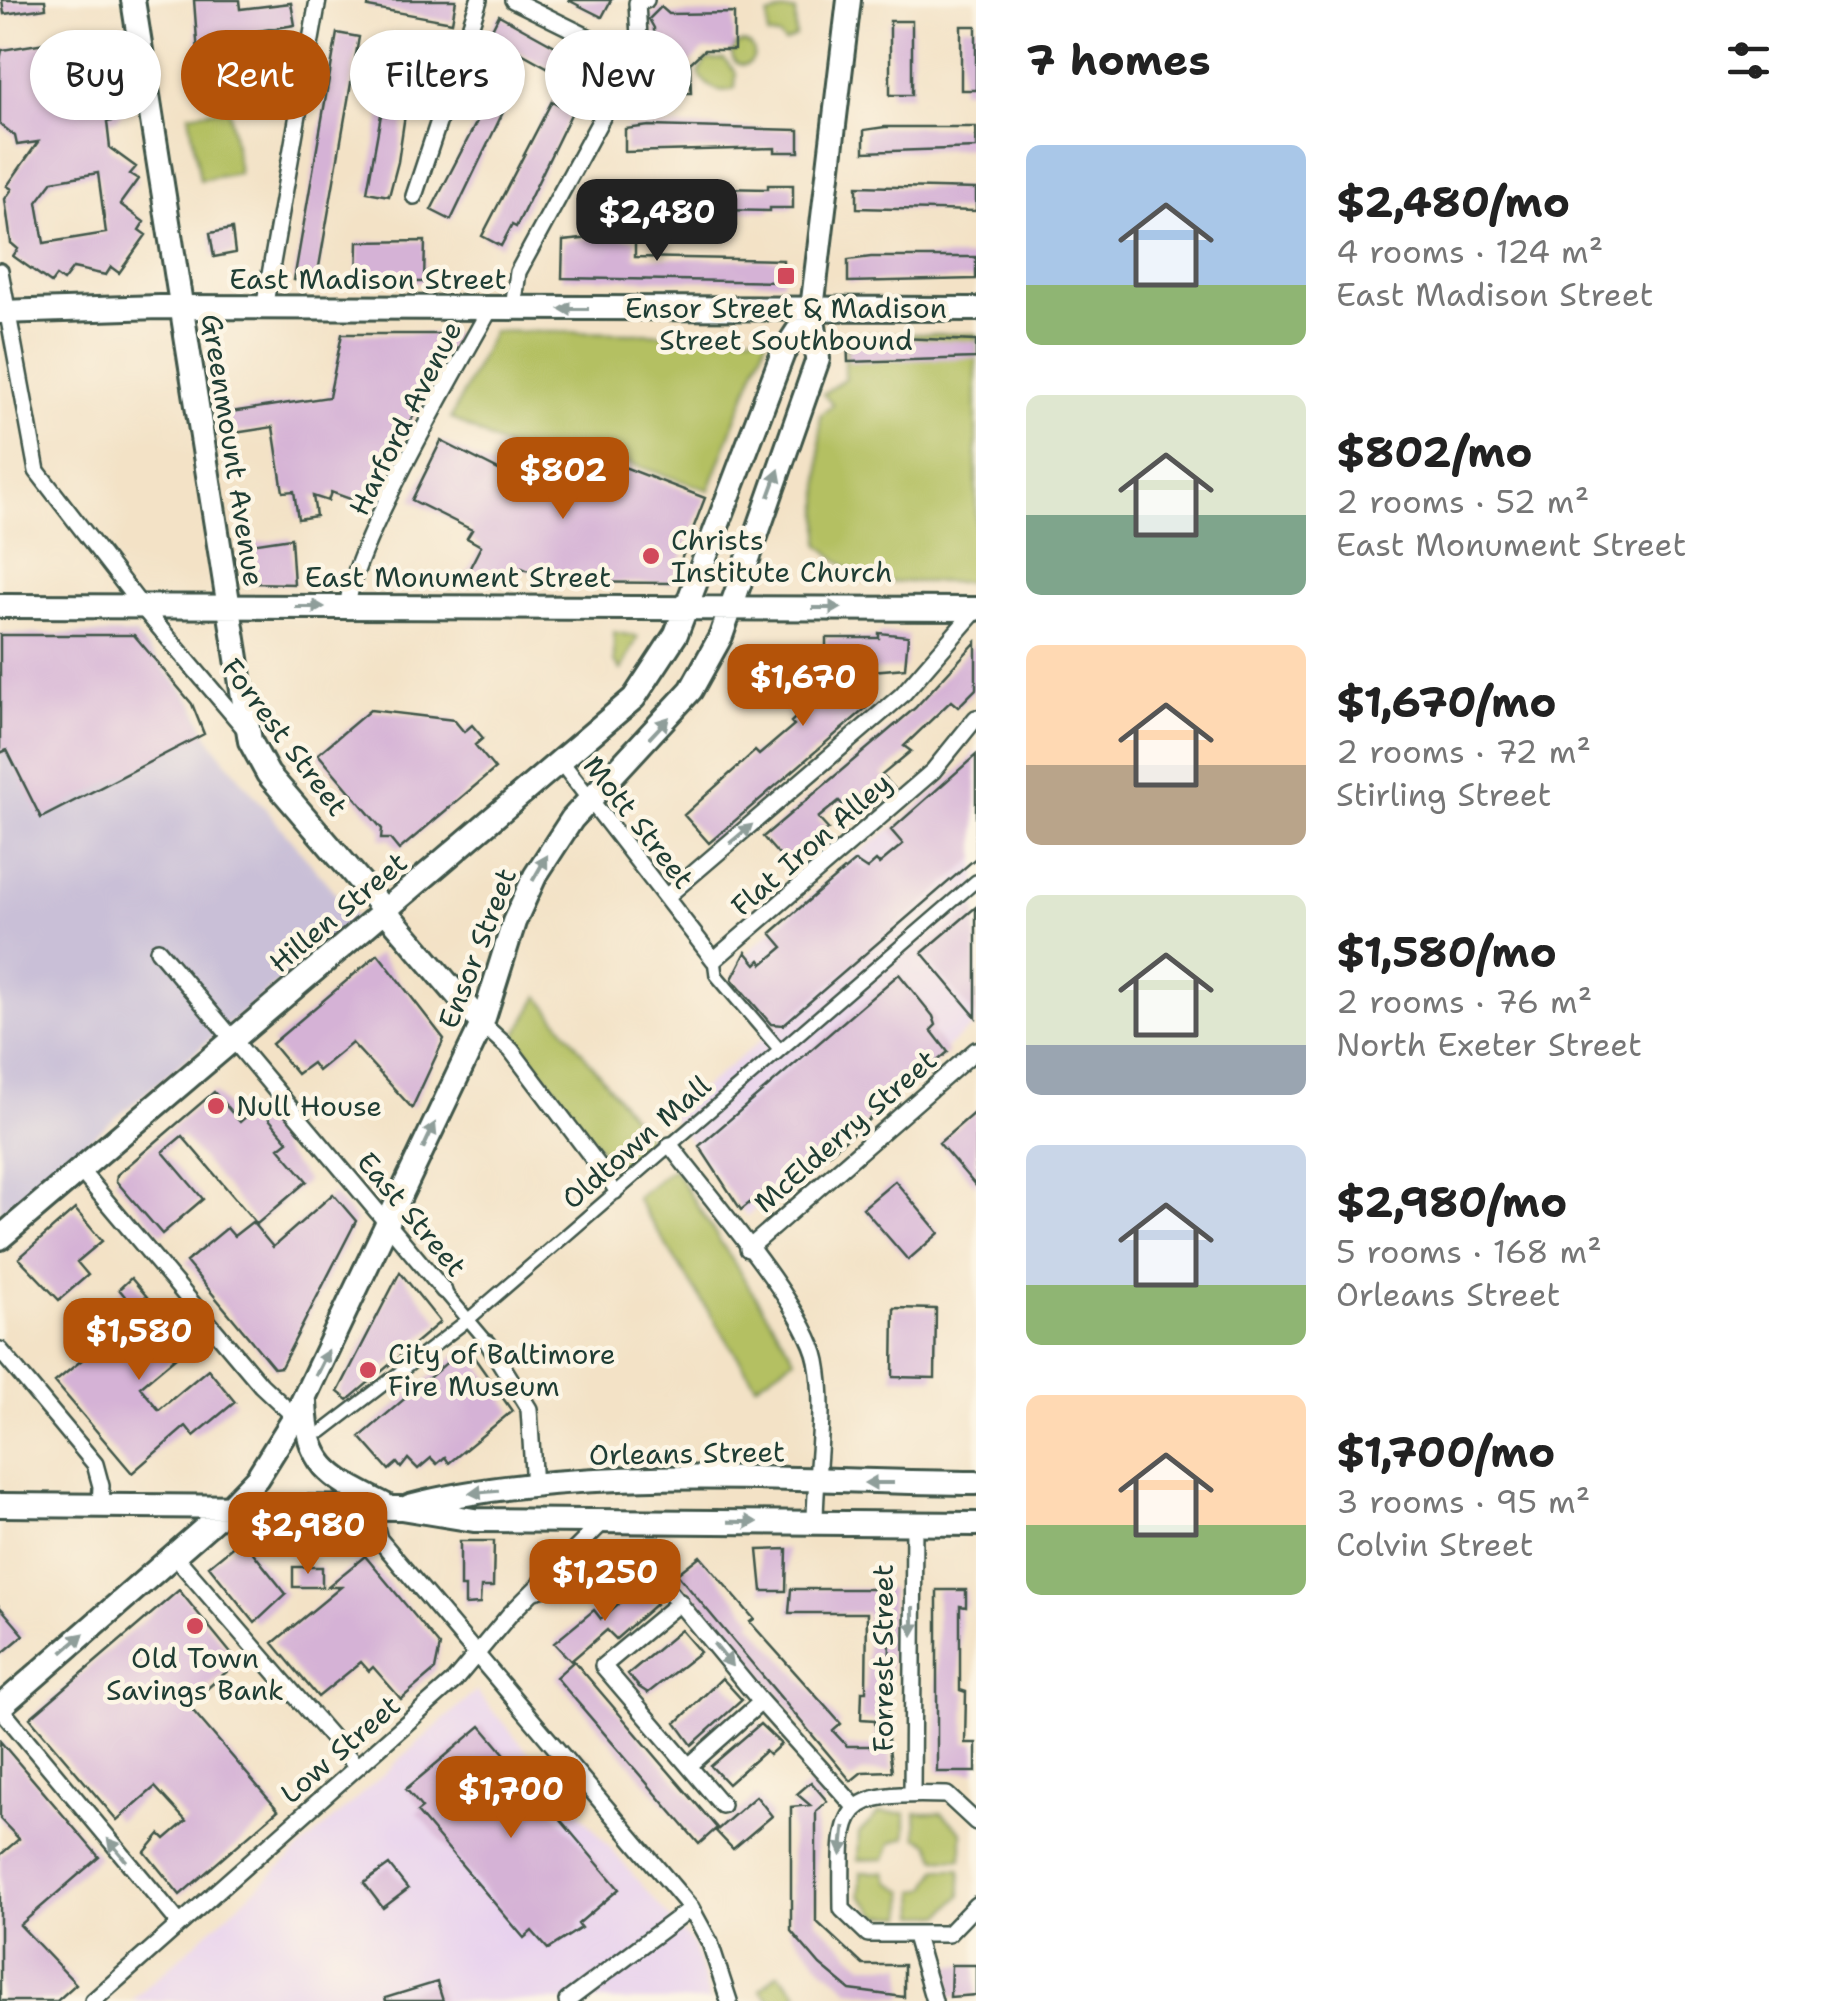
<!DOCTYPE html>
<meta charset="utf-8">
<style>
:root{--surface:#fff;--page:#f2f2f2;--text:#222;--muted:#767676;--accent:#b45309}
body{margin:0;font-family:"Shantell Sans",sans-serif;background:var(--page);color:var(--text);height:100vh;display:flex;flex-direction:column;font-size:38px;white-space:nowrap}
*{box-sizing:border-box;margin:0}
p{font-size:32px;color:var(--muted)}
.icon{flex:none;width:55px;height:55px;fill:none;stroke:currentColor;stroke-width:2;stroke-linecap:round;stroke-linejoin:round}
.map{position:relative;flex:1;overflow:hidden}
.details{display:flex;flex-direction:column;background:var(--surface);width:850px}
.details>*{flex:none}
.top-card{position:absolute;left:30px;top:30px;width:795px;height:90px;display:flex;gap:20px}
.price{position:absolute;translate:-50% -85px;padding:0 22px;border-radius:20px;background:var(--accent);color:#fff;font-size:32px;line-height:65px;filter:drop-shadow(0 2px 5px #0008)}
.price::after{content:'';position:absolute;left:50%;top:60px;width:30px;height:22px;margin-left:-15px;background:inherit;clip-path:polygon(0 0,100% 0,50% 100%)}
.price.current{background:#222;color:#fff}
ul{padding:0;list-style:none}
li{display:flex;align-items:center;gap:30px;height:250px;padding:0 50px}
li span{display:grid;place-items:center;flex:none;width:280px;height:200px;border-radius:15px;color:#555}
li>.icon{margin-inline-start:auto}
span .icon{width:120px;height:120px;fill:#fffc;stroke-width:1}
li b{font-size:42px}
h2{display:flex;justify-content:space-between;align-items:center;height:120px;padding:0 50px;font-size:42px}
.tag{padding:0 35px;border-radius:45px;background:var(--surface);box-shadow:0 2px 8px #0004;font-size:35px;line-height:90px}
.tag.current{background:var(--accent);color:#fff}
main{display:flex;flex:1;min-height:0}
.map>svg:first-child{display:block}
.built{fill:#e8d2ee}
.industrial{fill:#c9bfd7}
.green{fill:#b4c062;stroke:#6a7e4b;stroke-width:2.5}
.building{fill:#d5b2d6;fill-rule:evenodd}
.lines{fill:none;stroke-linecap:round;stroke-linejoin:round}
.pedestrian-casing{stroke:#3f564a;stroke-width:16}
.minor-casing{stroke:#3f564a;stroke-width:20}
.primary-casing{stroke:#3f564a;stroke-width:28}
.pedestrian{stroke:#fff;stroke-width:11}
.minor{stroke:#fff;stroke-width:15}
.primary{stroke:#fff;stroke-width:22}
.oneway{fill:#8f9e9a}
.poi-dot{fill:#d1495b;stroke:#fcf5e5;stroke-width:4}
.labels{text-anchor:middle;stroke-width:9;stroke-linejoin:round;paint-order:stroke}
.street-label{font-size:28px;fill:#1f3d34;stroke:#fcf5e5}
.poi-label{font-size:28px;fill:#1f3d34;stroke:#fcf5e5;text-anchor:start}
</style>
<main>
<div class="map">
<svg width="976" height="2001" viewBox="0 0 976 2001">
<rect width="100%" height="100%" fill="#fcf5e5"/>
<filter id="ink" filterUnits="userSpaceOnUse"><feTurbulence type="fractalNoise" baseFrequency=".01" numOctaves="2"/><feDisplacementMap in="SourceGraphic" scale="20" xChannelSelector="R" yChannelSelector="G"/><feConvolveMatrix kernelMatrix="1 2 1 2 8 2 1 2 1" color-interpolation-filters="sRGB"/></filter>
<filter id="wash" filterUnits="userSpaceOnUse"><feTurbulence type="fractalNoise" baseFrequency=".0048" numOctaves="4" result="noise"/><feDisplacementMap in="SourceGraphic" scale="40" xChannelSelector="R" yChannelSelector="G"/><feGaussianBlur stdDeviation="2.25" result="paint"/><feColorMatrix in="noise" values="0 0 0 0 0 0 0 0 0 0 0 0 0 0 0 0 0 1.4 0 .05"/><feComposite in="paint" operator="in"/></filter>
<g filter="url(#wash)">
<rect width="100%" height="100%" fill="#f3e2c6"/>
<!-- built -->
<path class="built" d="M976 750V1023L747 1216 670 1115 790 1016 740 959 856 854 949 788Z
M476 1691 693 1945 710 2001H131Z"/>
<!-- industrial -->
<path class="industrial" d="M0 634H135L194 703 207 735 226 761 356 918 0 1214Z"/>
<!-- green -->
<path class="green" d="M783 11H795L796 37 785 43 779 36H768V16Z
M732 54a11 11 0 1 1 22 0a11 11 0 1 1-22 0Z
M724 59 736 73 735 88C721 95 705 87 699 73L706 60Z
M229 108 239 173 200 180 189 114Z
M493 331 768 335 709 490 581 447 564 479 451 418Z
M845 334H976V582H864L820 545V415L833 405 823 394 845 378Z
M614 632 638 637 621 670 614 662Z
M539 996 651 1141 617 1171 516 1036Z
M673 1168 795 1358 756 1385 636 1198Z
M879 1813H906V1837L891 1843 885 1859 858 1860 859 1833Z
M916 1813H942L962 1832V1859L937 1858 929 1843 917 1837Z
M938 1869H961V1895L942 1915H917L916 1891 927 1888Z
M861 1872H885L889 1882 905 1891V1916L879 1915 860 1895Z
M778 1973 798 1993 790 2001H771L760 1990Z"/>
<g id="blocks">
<!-- building -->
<path class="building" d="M2 0H45L46 8 4 14Z
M194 0H239L240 9 291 3 295 25 252 32 236 47 237 57H233L240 100 218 104 208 53 198 54Z
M369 0H456L452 22 368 7Z
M568 0H611L602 17Z
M661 7 669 14 734 13V50H704L690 63 691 93H654V28L649 19Z
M499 15 600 71 590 91 489 35Z
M890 21H912V95H890Z
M961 26H976V90H961Z
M337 33 359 37 316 284 294 280Z
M93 35 95 45 120 63 126 107 117 120 107 122 110 148 136 167 130 174 138 179 120 204 144 222 139 230 146 235 119 273 111 267 106 275 73 268 63 281 56 276 51 283 13 256 18 249 11 243 5 199 12 189 7 186 38 142 17 145 15 136 0 124V60L2 50ZM98 173 106 233 44 243 37 202 53 181Z
M394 43 415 47 398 162 389 196 367 192Z
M501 75 520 85 506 106 451 220 431 210Z
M552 101 572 112 516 227 512 225 501 246 482 236Z
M649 126 799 130V152H775V148L625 152V129Z
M885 127H976V148L864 152V130Z
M768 185H793V208H770V211L618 208V186L768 189Z
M857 186 976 189V211L857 208Z
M232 229 235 253 214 257 210 233Z
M611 236 635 240V257L783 260V282L562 278 563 241Z
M425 241 424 282 357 281 358 242Z
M871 257H976V279L848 282V260Z
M342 334H456L367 505 331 492 328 501 313 496 316 516 298 519 294 491 283 492 273 427 228 434 224 413 329 397Z
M847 336 976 341V358L848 362Z
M441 441 570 506 593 455 705 498 672 583 555 582 522 568 515 582 461 585 481 546 467 538 472 530 412 500Z
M291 538 294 584 251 583 244 545Z
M879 633 908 636 905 668 872 671V703L709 843 684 815 755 751 759 755 794 725 791 722 815 698H826V638H879Z
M0 635H134L192 704 204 734 41 818 7 750 0 753Z
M976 642V689L958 707 951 701 904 746 911 751 882 775 894 788 871 809 859 796 846 808 839 801 818 818 828 829 787 860 778 854 763 837 915 708Z
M370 710 454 720 464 732 472 725 483 738 475 745 495 769 399 850 390 839H381L382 829 318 754Z
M976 755V858L783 1025 771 1024 732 979 746 952 756 964 760 960 763 964 783 947 771 933 816 894 855 861 867 869 876 861 879 864 903 844 891 830Z
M976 907V1017L922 953Z
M378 954 444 1039 412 1108 352 1043 318 1071 312 1063 297 1074 272 1044Z
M899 974 933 1016 936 1025 931 1030 948 1052 778 1197 769 1187 741 1210 699 1146Z
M214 1092 240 1122 258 1106 288 1141 279 1148 307 1181 257 1224 182 1136 163 1152 203 1199 162 1234 116 1181 117 1175Z
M976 1111V1186L939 1143Z
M895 1181 939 1233 908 1260 863 1208Z
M333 1194 356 1221 281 1367 274 1368 186 1262 227 1228 234 1236 252 1222 273 1247Z
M75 1209 102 1241 77 1262 88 1275 59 1300 19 1258Z
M400 1272 440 1322 348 1400 338 1392Z
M131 1278 189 1346 140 1387 159 1410 208 1369 235 1402 194 1436 186 1426 132 1473 55 1382 104 1342 94 1329 128 1300 119 1289Z
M894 1308 936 1309 935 1378 893 1377Z
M466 1346 512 1411 449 1463 445 1457 437 1464 431 1458 418 1469 408 1459 401 1468 397 1463 389 1470 360 1437Z
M242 1539 286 1594 255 1623 209 1566Z
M460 1541H494L493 1587H481L480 1604 465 1605V1587H460Z
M787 1549 786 1591H762L758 1550Z
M365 1556 440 1646 435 1670 401 1699 373 1667 369 1671 361 1662 318 1697 273 1643 341 1587H327Z
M700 1556 754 1619 750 1622 841 1724 833 1731 847 1746H876L875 1720 861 1719 862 1691H866L867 1613H789L791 1589H891L888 1740 892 1771 862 1772 851 1781 677 1574Z
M293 1567H322V1587H293Z
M639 1586 656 1604 616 1639 607 1630 571 1661 554 1643 594 1610 601 1619Z
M179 1590 238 1662 188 1705 278 1810 180 1895 145 1852 160 1834 165 1839 186 1821 155 1787 117 1820 30 1718Z
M937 1590H966V1607L960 1606V1690L966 1692 965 1743H976V1772H937Z
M0 1607 24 1635 0 1655Z
M681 1630 700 1652 648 1693 639 1687 628 1674Z
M574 1661 717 1828 699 1844 556 1677Z
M722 1678 742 1700 692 1745 676 1723Z
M760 1724 781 1744 769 1755 765 1751 728 1784 711 1766Z
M481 1726 619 1889 578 1924 581 1928 548 1949 532 1931 524 1938 417 1812 422 1808 406 1789Z
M0 1741 99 1857 20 1925 76 1984 57 2001H0V1855L19 1839 0 1819Z
M811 1782 827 1801 816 1811V1921L863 1965H904V1997L850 1990 820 1965 791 1931V1807L810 1805 797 1794Z
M756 1796 772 1816 733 1849 716 1831Z
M389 1865 408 1889 383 1908 364 1883Z
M951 1965H976V1995L950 1997Z
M437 1982 443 2001H386L385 1998Z"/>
</g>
</g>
<g filter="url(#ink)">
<use href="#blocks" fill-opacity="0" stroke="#3f564a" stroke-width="2.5"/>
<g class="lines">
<defs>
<path id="pedestrian" d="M714 960 716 975 780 1050
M601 1169 616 1193
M444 1291 488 1343
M322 1432 469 1319 976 881"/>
<path id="minor" d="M513 0 592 39
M414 196 479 0
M0 271 37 471 142 607 246 730
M264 309 318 0
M513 309 518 272 631 64 639 37 637 3 646 0
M348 607C347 557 460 363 490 309
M561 762 714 960 933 771 976 718
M666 897 902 695 976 610
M158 950 444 1291
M482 1024 511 1050 601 1169
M670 1145C706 1193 807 1309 817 1361 827 1412 815 1471 815 1523
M80 1170 261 1385 295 1417
M748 1249 976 1050
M488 1343 529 1409 534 1487
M0 1350 95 1464 101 1486 100 1507
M371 1509 379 1539 691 1908 710 1943 729 2001
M174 1555 357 1767
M535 1591 635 1562 651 1569 761 1702 856 1808
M680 1602 603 1666 722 1805
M0 1708 180 1924
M689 1766 761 1702
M912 1794 914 1523
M976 1822 947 1795C836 1791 841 1806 842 1909L868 1934H948L976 1905
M915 1936 934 2001
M93 2001 454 1681 510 1614 605 1520
M567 2001 691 1908"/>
<path id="primary" d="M133 0 250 741 268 774 482 1024
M0 312 160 307 976 309
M0 606 976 609
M0 1238 634 698 676 634 783 353 812 309
M305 1401C307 1467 330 1477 385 1505
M0 1505 401 1508 474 1520 976 1524
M410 1506C578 1462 801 1482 976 1483
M0 1707 228 1508 257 1478 295 1417 482 1024 514 922 535 876 572 819 691 690 721 636 818 359 812 309 849 0"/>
</defs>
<!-- pedestrian casing -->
<use href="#pedestrian" class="pedestrian-casing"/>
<!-- minor casing -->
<use href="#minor" class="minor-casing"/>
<!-- primary casing -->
<use href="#primary" class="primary-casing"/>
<!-- pedestrian -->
<use href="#pedestrian" class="pedestrian"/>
<!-- minor -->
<use href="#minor" class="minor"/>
<!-- primary -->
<use href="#primary" class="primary"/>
</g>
<!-- one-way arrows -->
<defs><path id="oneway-solid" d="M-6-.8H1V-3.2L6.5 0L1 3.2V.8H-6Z" transform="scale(2.5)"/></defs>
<g class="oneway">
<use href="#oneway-solid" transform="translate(574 309) rotate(-180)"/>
<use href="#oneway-solid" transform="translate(774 483) rotate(-70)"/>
<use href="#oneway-solid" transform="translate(310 607)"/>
<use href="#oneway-solid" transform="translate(827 608)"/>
<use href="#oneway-solid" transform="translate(659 728) rotate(-47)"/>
<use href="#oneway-solid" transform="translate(741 834) rotate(-40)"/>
<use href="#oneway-solid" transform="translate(540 868) rotate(-60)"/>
<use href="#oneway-solid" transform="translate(429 1136) rotate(-65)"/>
<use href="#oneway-solid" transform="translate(322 1363) rotate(-64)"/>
<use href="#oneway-solid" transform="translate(879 1483) rotate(-180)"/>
<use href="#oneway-solid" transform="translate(484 1492) rotate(175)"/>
<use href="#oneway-solid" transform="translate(743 1522) rotate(1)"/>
<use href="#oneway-solid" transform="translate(913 1621) rotate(90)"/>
<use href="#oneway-solid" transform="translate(73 1643) rotate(-41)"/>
<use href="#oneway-solid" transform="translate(723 1655) rotate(51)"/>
<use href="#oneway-solid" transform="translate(843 1841) rotate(96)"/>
<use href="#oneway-solid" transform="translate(117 1850) rotate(-130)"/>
</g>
</g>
<!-- markers -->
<g class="poi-dot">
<rect x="776" y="266" width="20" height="20" rx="5"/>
<circle cx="651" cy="556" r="10"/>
<circle cx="216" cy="1106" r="10"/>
<circle cx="368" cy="1370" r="10"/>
<circle cx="195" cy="1626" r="10"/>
</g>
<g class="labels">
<!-- street labels -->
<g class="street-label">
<text x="368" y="289">East Madison Street</text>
<text transform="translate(405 418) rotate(-63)" y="10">Harford Avenue</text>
<text transform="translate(233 450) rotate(81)" y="10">Greenmount Avenue</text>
<text x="458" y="587">East Monument Street</text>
<text transform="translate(285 737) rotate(53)" y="10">Forrest Street</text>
<text transform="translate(639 822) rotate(52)" y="10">Mott Street</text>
<text transform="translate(811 844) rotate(-41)" y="10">Flat Iron Alley</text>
<text transform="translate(338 912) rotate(-40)" y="10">Hillen Street</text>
<text transform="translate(477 948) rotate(-69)" y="10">Ensor Street</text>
<text transform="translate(845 1131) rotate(-41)" y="10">McElderry Street</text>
<text transform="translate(636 1142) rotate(-41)" y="10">Oldtown Mall</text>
<text transform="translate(412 1214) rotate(50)" y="10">East Street</text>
<text transform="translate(687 1453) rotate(-1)" y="10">Orleans Street</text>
<text transform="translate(883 1658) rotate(-90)" y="10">Forrest Street</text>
<text transform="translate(340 1749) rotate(-41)" y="10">Low Street</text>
</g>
<!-- poi labels -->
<g class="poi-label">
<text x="786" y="318" text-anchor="middle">Ensor Street &amp; Madison<tspan x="786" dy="32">Street Southbound</tspan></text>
<text x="671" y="550">Christs<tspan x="671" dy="32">Institute Church</tspan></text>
<text x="236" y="1116">Null House</text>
<text x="388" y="1364">City of Baltimore<tspan x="388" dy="32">Fire Museum</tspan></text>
<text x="195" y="1668" text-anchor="middle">Old Town<tspan x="195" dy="32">Savings Bank</tspan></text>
</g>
</g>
</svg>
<b class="price current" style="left:657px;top:264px">$2,480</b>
<b class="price" style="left:563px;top:522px">$802</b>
<b class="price" style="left:803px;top:729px">$1,670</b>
<b class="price" style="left:139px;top:1383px">$1,580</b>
<b class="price" style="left:308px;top:1577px">$2,980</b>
<b class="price" style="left:605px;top:1624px">$1,250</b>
<b class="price" style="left:511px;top:1841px">$1,700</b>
<div class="top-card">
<a class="tag">Buy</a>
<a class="tag current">Rent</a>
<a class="tag">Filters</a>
<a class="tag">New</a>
</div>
</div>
<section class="details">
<h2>7 homes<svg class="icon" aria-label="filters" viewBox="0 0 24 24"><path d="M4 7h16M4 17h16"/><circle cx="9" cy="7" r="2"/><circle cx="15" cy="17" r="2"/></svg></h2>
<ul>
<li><span style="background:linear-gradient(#a9c7e8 70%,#8fb573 0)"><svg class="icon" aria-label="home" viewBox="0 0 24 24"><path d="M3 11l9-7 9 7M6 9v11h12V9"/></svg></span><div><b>$2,480/mo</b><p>4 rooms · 124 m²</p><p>East Madison Street</p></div></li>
<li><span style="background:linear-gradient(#dfe7d0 60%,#7fa58c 0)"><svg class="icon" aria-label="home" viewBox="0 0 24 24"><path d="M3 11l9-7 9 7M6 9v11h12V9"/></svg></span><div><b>$802/mo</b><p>2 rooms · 52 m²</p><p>East Monument Street</p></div></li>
<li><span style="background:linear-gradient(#ffd9b3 60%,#b9a48a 0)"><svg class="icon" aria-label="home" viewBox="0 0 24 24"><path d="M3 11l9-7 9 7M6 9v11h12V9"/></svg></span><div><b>$1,670/mo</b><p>2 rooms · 72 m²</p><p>Stirling Street</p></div></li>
<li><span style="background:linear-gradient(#dfe7d0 75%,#9aa5b1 0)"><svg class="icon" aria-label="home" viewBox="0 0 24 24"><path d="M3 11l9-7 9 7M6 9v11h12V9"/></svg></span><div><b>$1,580/mo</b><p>2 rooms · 76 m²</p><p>North Exeter Street</p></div></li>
<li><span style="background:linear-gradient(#c9d6e8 70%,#8fb573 0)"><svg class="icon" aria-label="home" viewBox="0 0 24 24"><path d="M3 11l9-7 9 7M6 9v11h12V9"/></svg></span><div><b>$2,980/mo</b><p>5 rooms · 168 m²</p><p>Orleans Street</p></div></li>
<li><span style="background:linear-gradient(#ffd9b3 65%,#8fb573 0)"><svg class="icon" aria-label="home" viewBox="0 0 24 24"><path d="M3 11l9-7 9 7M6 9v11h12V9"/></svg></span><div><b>$1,700/mo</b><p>3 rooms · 95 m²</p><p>Colvin Street</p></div></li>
</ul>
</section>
</main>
